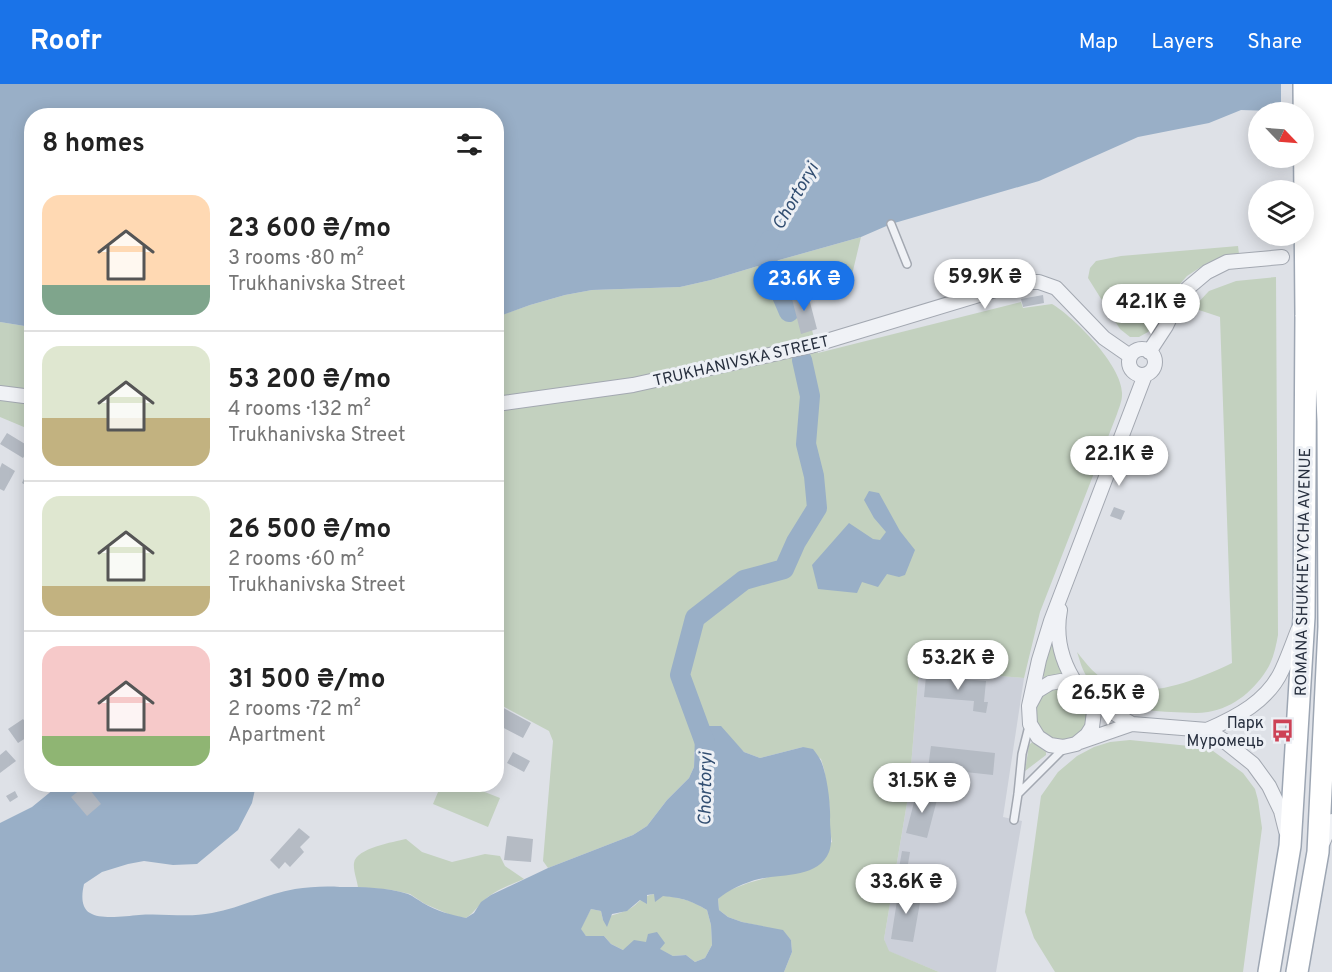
<!DOCTYPE html>
<meta charset="utf-8">
<style>
:root{--surface:#fff;--page:#f6f6f6;--text:#222;--muted:#767676;--line:#e0e0e0;--accent:#1a73e8}
body{margin:0;font-family:Overpass,sans-serif;background:var(--page);color:var(--text);height:100vh;display:flex;flex-direction:column;font-size:22px;white-space:nowrap}
*{box-sizing:border-box;margin:0}
p{font-size:20px;color:var(--muted)}
.icon{flex:none;width:33px;height:33px;fill:none;stroke:currentColor;stroke-width:2;stroke-linecap:round;stroke-linejoin:round}
.map{position:relative;flex:1;overflow:hidden}
.details{position:absolute;left:24px;top:24px;width:480px;height:684px;display:flex;flex-direction:column;background:var(--surface);border-radius:24px;box-shadow:0 3px 15px #0003}
.details>*{flex:none}
.needle{width:39px;rotate:115deg}
.controls{position:absolute;left:1248px;top:18px;display:grid;gap:12px}
.controls a{display:grid;place-items:center;width:66px;height:66px;border-radius:50%;background:var(--surface);box-shadow:0 3px 15px #0003;font-size:30px}
.price{position:absolute;translate:-50% -51px;padding:0 14px;border-radius:21px;background:#fff;color:#222;font-size:20px;line-height:39px;filter:drop-shadow(0 2px 3px #0008)}
.price::after{content:'';position:absolute;left:50%;top:36px;width:18px;height:14px;margin-left:-9px;background:inherit;clip-path:polygon(0 0,100% 0,50% 100%)}
.price.active{background:var(--accent);color:#fff}
ul{padding:0;list-style:none}
li{display:flex;align-items:center;gap:18px;height:150px;padding:0 18px}
li+li{border-top:2px solid var(--line)}
li span{display:grid;place-items:center;flex:none;width:168px;height:120px;border-radius:18px;color:#555}
li>.icon{margin-inline-start:auto}
span .icon{width:72px;height:72px;fill:#fffc;stroke-width:1}
li b{font-size:26px}
h2{display:flex;justify-content:space-between;align-items:center;height:72px;padding:0 18px;font-size:26px}
header{display:flex;align-items:center;gap:36px;box-sizing:border-box;height:84px;padding:0 30px;background:var(--accent);color:#fff}
header strong{font-size:28px}
nav{display:flex;gap:33px;margin-inline-start:auto;font-size:21px}
.map>svg:first-child{display:block}
.built{fill:#ccd0d9}
.green{fill:#c3d1bf}
.water{fill:#99afc7;fill-rule:evenodd}
.pier{fill:#dee1e7}
.lines{fill:none;stroke-linecap:round;stroke-linejoin:round}
.river{stroke:#99afc7;stroke-width:20}
.building{fill:#b5bbc4}
.lane-casing{stroke:#a3a8b1;stroke-width:10}
.street-casing{stroke:#a3a8b1;stroke-width:16}
.primary-casing{stroke:#9da6b3;stroke-width:24}
.lane{stroke:#f0f2f6;stroke-width:7}
.street{stroke:#f0f2f6;stroke-width:14}
.primary{stroke:#fff;stroke-width:21}
.primary-bridge-casing{stroke:#9da6b3;stroke-width:24;stroke-linecap:butt}
.primary-bridge{stroke:#fff;stroke-width:21}
.labels{text-anchor:middle;stroke-width:6;stroke-linejoin:round;paint-order:stroke}
.street-label{font-size:16px;fill:#272f3e;stroke:#edf0f5}
.poi-label{font-size:16px;fill:#272f3e;stroke:#edf0f5;text-anchor:end}
.water-label{font-size:18px;font-style:italic;fill:#324e71;stroke:#edf0f5}
</style>
<header>
<strong>Roofr</strong>
<nav><a>Map</a><a>Layers</a><a>Share</a></nav>
</header>
<div class="map">
<svg width="1332" height="888" viewBox="0 0 1332 888">
<rect width="100%" height="100%" fill="#dee1e7"/>
<!-- built -->
<path class="built" d="M927 586 1024 594 1003 733 1022 737 996 888H939L888 867 884 855 909 707 918 597 920 591Z"/>
<!-- green -->
<path class="green" d="M861 153 851 195 802 208 818 269 1021 218 1023 224 1052 220C1074 233 1124 283 1122 311 1122 317 1119 324 1117 330L1040 528 1024 594 927 586 920 591 918 597 909 707 884 855 889 867 939 888H784L792 868 791 856 783 847 742 838 728 833 719 826 718 815 725 808 748 799 766 794 832 758 830 747V725L824 685 821 675 803 663 760 674 744 668 732 656 694 668V683L689 694 667 716 647 742 633 751 548 784 543 777 553 657 549 647 497 619 496 233 530 221 565 211 592 206 680 203 711 196 758 182Z
M1238 162 1239 170 1207 179 1187 192 1173 208 1148 248 1139 253H1130L1120 245 1088 194 1090 184 1096 177 1121 172Z
M1276 193 1278 551C1276 562 1274 572 1269 582 1256 605 1234 624 1208 628 1196 630 1183 628 1171 628 1140 627 1108 619 1088 594 1082 587 1080 576 1077 568 1087 581 1096 592 1111 600 1145 618 1201 594 1232 579L1220 233 1193 224 1209 207 1236 197Z
M0 238 31 243V346L0 333Z
M1051 561 1054 563 1063 587 1061 592 1045 595 1043 591 1047 564Z
M1035 630a26 26 0 1 1 52 0a26 26 0 1 1-52 0Z
M1130 656 1209 664 1243 689 1255 705 1258 716 1262 744 1243 888H1055L1034 854 1025 828 1041 712 1058 688 1077 672 1094 663 1110 658Z
M1032 658 1046 668V671L1025 687 1029 661Z
M441 701H467L500 714 488 743 433 720Z
M406 755 422 768 452 778 485 770 500 772 505 782 524 795C512 800 498 805 488 813 479 820 475 828 466 834L453 832 425 820 410 810 392 806 358 803C357 796 353 786 354 779 356 764 394 758 406 755Z
M654 810C677 814 686 813 707 826L711 841 712 861 705 874 695 878 686 871 673 872 646 859 623 866 611 860 604 852H586L580 845 591 825 601 827 603 836C612 830 616 831 625 827 637 823 640 812 654 810Z"/>
<!-- water -->
<path class="water" d="M0 0H1332L1304 28 1241 26 1209 39 1138 53 1039 97 891 140 861 153 758 182 711 196 680 203 592 206 565 211 530 221 497 233 496 32H32L31 243 0 238Z
M869 407 879 409 900 447 915 466 905 491 899 493 887 490 878 503 862 498 857 509 818 505 812 481 849 439 873 455 880 456 886 448 874 434 864 416Z
M705 642H721L744 668 760 674 803 663 813 665C816 669 819 673 821 677 827 691 831 721 830 736 830 747 833 757 829 768 819 794 781 790 759 795 746 798 728 806 718 815L719 826 728 833 742 838 783 846 791 856 792 868 784 888H0V739L32 723 59 701H256L252 719 238 746 197 780 173 781 144 777 128 780 102 788 84 800C82 809 80 823 90 829 101 836 126 832 139 831 163 829 188 834 212 829 240 824 266 810 295 805 309 803 325 802 340 803 362 803 387 803 408 810 413 812 418 816 423 819 436 827 452 831 466 834L474 829 481 818 491 811 548 784 633 751 647 742 667 716 689 694 694 683 695 651ZM654 810 655 818 663 812C682 814 690 816 707 826L711 841 712 861 705 874 695 878 686 871 673 872 660 865 665 859 657 848 648 850 646 858 634 856 623 866 611 860 604 852H586L581 845 591 825 601 827 603 836 607 843 612 830 627 827 640 816 647 820V811Z"/>
<!-- pier -->
<path class="pier" d="M1281 0H1332L1304 28H1281Z"/>
<g class="lines">
<!-- river -->
<path class="river" d="M770 156 763 168 789 228
M705 670V659L680 591 695 534 744 496 784 485 796 458 817 424 814 392 806 360 810 312 802 276"/>
</g>
<!-- building -->
<path class="building" d="M807 207 817 245 801 250 791 211Z
M1043 211 1044 219 1023 223 1021 215Z
M7 349 30 363 23 374 0 360Z
M2 379 15 387 4 407 0 405V384Z
M25 392 32 395 29 403 22 399Z
M1114 423 1125 427 1121 436 1110 432Z
M926 592 986 597 984 618H988L986 629 973 627 974 617 924 613Z
M496 620 531 639 523 654 496 640Z
M23 635 32 647V650L18 659 8 645Z
M931 662 995 669 993 691 928 684Z
M6 666 16 677 0 689V671Z
M513 668 530 677 524 688 507 679Z
M86 701 101 720 87 732 71 713Z
M15 707 18 713 10 718 6 712Z
M917 707 938 712 927 754 906 749Z
M299 744 310 753 300 763 304 768 290 783 285 778 279 785 270 776Z
M507 752 533 755 531 778 504 776Z
M902 767 910 768 906 792 898 790Z
M899 804 922 807 913 858 891 855Z"/>
<g class="lines">
<defs>
<path id="lane" d="M891 140 907 180
M1018 710 1063 665
M1014 736 1018 710 1022 670 1029 642"/>
<path id="street" d="M1129 278a13 13 0 1 1 26 0a13 13 0 1 1-26 0Z
M1149 268 1166 242 1177 219 1188 204 1207 188 1227 178 1282 173
M0 309 32 313
M496 320 633 301 810 262 1022 198H1039L1056 204 1104 254 1130 272
M1060 526C1055 553 1062 579 1077 601
M1089 611 1117 631 1132 640
M1029 622 1037 607 1050 599 1061 597 1077 601 1085 607 1092 620 1094 628 1092 643 1087 651 1076 660 1063 663 1050 661 1038 653 1030 640 1029 622 1039 576 1051 537 1145 291
M1207 646C1237 633 1268 617 1282 586 1288 573 1293 559 1298 546
M1080 658 1132 640 1207 646 1223 656 1253 680 1269 702 1281 727 1286 747
M1323 758 1332 737"/>
<path id="primary" d="M1269 888 1290 762 1304 533 1306 231
M1297 888 1318 768 1329 543 1328 337 1323 230"/>
</defs>
<!-- lane casing -->
<use href="#lane" class="lane-casing"/>
<!-- street casing -->
<use href="#street" class="street-casing"/>
<!-- primary casing -->
<use href="#primary" class="primary-casing"/>
<!-- lane -->
<use href="#lane" class="lane"/>
<!-- street -->
<use href="#street" class="street"/>
<!-- primary -->
<use href="#primary" class="primary"/>
<defs>
<path id="primary-bridge" d="M1304 0 1306 231
M1322 0 1323 230"/>
</defs>
<!-- primary-bridge casing -->
<use href="#primary-bridge" class="primary-bridge-casing"/>
<!-- primary-bridge -->
<use href="#primary-bridge" class="primary-bridge"/>
</g>
<!-- icons -->
<defs>
<symbol id="bus-bare" viewBox="-9 -9 18 18"><path d="M-5-6H5V4H4V6H2V4H-2V6H-4V4H-5ZM-3.5-4V0h7V-4ZM-3.5 1.2v1.5H-2V1.2ZM2 1.2v1.5H3.5V1.2Z" fill="#cd4256" stroke="#edf0f5" stroke-width="2.5" paint-order="stroke"/></symbol>
</defs>
<g fill-rule="evenodd">
<use href="#bus-bare" x="1266" y="630" width="33" height="33"/>
</g>
<g class="labels">
<!-- street labels -->
<g class="street-label">
<text transform="translate(741 276) rotate(-13)" y="6">TRUKHANIVSKA STREET</text>
<text transform="translate(1302 488) rotate(-89)" y="6">ROMANA SHUKHEVYCHA AVENUE</text>
</g>
<!-- poi labels -->
<g class="poi-label">
<text x="1264" y="644">Парк<tspan x="1264" dy="18">Муромець</tspan></text>
</g>
<!-- water labels -->
<g class="water-label">
<text transform="translate(795 112) rotate(-60)" y="6">Chortoryi</text>
<text transform="translate(705 705) rotate(-89)" y="6">Chortoryi</text>
</g>
</g>
</svg>
<div class="controls">
<a><svg class="needle" viewBox="-14 -14 28 28"><path d="M0-13l5 13h-10z" fill="#e53935"/><path d="M0 13l5-13h-10z" fill="#767676"/></svg></a>
<a><svg class="icon" aria-label="layers" viewBox="0 0 24 24"><path d="M12 4l9 5-9 5-9-5zM3 14l9 5 9-5"/></svg></a>
</div>
<b class="price" style="left:985px;top:226px">59.9K ₴</b>
<b class="price active" style="left:804px;top:228px">23.6K ₴</b>
<b class="price" style="left:1151px;top:251px">42.1K ₴</b>
<b class="price" style="left:1119px;top:403px">22.1K ₴</b>
<b class="price" style="left:958px;top:607px">53.2K ₴</b>
<b class="price" style="left:1108px;top:642px">26.5K ₴</b>
<b class="price" style="left:922px;top:730px">31.5K ₴</b>
<b class="price" style="left:906px;top:831px">33.6K ₴</b>
<section class="details">
<h2>8 homes<svg class="icon" aria-label="filters" viewBox="0 0 24 24"><path d="M4 7h16M4 17h16"/><circle cx="9" cy="7" r="2"/><circle cx="15" cy="17" r="2"/></svg></h2>
<ul>
<li><span style="background:linear-gradient(#ffd9b3 75%,#7fa58c 0)"><svg class="icon" aria-label="home" viewBox="0 0 24 24"><path d="M3 11l9-7 9 7M6 9v11h12V9"/></svg></span><div><b>23 600 ₴/mo</b><p>3 rooms · 80 m²</p><p>Trukhanivska Street</p></div></li>
<li><span style="background:linear-gradient(#dfe7d0 60%,#c2b280 0)"><svg class="icon" aria-label="home" viewBox="0 0 24 24"><path d="M3 11l9-7 9 7M6 9v11h12V9"/></svg></span><div><b>53 200 ₴/mo</b><p>4 rooms · 132 m²</p><p>Trukhanivska Street</p></div></li>
<li><span style="background:linear-gradient(#dfe7d0 75%,#c2b280 0)"><svg class="icon" aria-label="home" viewBox="0 0 24 24"><path d="M3 11l9-7 9 7M6 9v11h12V9"/></svg></span><div><b>26 500 ₴/mo</b><p>2 rooms · 60 m²</p><p>Trukhanivska Street</p></div></li>
<li><span style="background:linear-gradient(#f6c9c9 75%,#8fb573 0)"><svg class="icon" aria-label="home" viewBox="0 0 24 24"><path d="M3 11l9-7 9 7M6 9v11h12V9"/></svg></span><div><b>31 500 ₴/mo</b><p>2 rooms · 72 m²</p><p>Apartment</p></div></li>
</ul>
</section>
</div>
